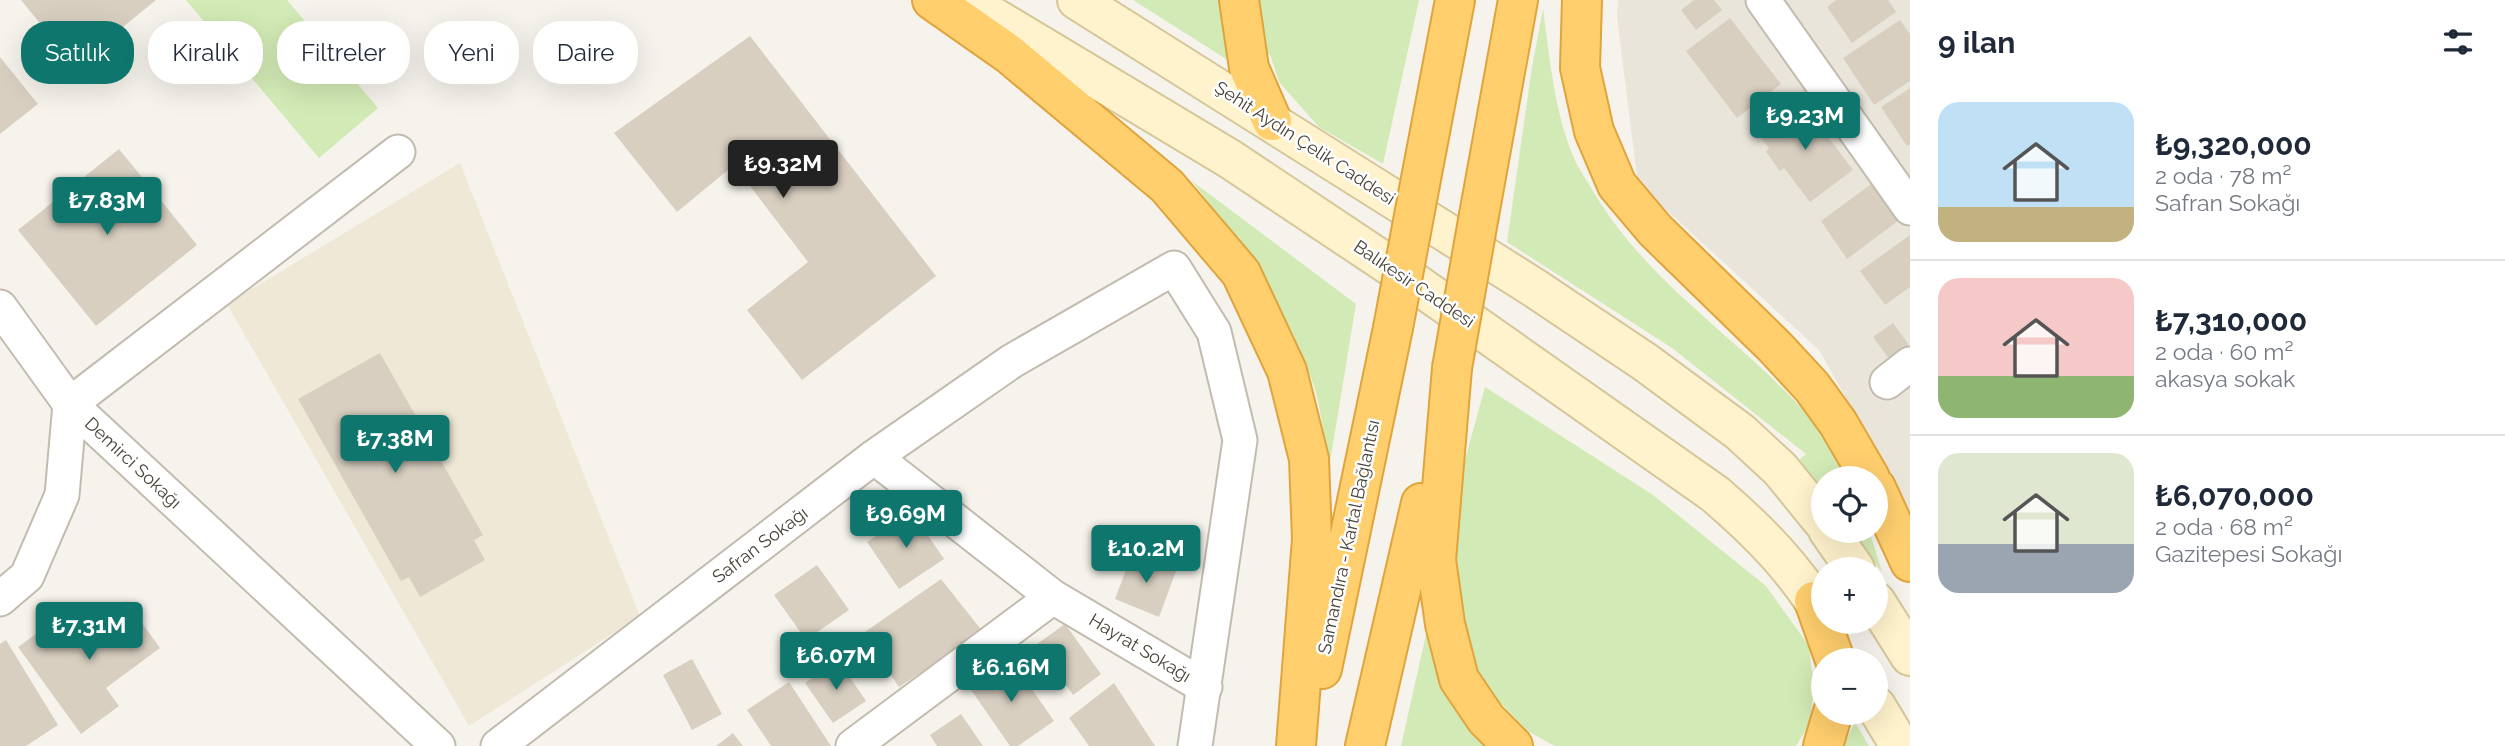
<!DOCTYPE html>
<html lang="tr">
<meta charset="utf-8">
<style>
:root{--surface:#fff;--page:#f2f2f3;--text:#1f2937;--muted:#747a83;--line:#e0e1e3;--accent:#0f766e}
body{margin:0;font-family:Raleway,sans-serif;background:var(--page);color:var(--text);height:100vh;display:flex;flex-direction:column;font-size:26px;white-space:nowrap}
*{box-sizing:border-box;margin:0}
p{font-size:23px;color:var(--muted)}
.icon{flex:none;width:38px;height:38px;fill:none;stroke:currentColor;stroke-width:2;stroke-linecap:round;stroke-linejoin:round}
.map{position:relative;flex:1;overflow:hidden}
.drawer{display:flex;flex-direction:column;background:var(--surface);width:595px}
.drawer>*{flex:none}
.guide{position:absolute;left:21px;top:21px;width:665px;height:63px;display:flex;gap:14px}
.tools{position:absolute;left:1811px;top:466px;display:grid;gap:14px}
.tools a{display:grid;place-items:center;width:77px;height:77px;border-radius:50%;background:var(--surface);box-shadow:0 7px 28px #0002;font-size:35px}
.price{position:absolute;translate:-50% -60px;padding:0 16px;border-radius:7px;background:var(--accent);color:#fff;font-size:23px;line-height:46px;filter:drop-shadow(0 2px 4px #0008)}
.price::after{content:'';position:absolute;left:50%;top:42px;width:21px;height:16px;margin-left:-10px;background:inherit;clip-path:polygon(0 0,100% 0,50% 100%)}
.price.active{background:#222;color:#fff}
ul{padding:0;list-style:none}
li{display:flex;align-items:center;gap:21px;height:175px;padding:0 28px}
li+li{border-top:2px solid var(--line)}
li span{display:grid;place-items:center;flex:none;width:196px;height:140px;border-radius:21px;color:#555}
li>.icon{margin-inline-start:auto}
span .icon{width:84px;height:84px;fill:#fffc;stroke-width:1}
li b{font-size:30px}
h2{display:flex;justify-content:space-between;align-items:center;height:84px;padding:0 28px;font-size:30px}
.tag{padding:0 24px;border-radius:28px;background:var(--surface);box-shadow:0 7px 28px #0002;font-size:24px;line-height:63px}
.tag.active{background:var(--accent);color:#fff}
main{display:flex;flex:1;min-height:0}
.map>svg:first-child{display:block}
.residential{fill:#eae5da}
.education{fill:#efe8d6}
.green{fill:#d2eab5}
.building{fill:#d8cfc1}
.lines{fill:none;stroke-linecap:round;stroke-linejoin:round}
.street-casing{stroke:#c2bbae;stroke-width:37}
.secondary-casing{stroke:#d6c79b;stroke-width:42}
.highway-casing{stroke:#e0a43c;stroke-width:42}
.street{stroke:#fff;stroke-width:33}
.secondary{stroke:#fff3cd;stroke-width:38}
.highway{stroke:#ffcf6e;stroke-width:38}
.highway-bridge-casing{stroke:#e0a43c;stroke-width:42;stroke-linecap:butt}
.highway-bridge{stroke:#ffcf6e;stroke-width:38}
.labels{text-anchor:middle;stroke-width:5;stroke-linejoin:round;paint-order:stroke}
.street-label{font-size:18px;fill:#4b4439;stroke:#fff}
</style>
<main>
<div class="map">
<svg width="1910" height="746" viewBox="0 0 1910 746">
<rect width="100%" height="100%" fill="#f6f3ec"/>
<!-- residential -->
<path class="residential" d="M1618 0H1910V511L1819 350 1638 184 1617 17Z"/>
<!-- education -->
<path class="education" d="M460 163 640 616 469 726 227 304Z"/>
<!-- green -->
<path class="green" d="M186 0H287L378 108 319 158Z
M1133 0H1227L1234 64Z
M1255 0H1419L1383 164 1319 127 1279 82 1270 54 1261 56Z
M1543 9C1550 59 1554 111 1574 158 1579 170 1587 180 1593 191 1653 293 1755 346 1825 436 1834 448 1841 464 1848 478H1824L1823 495 1798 461 1806 454 1672 348 1507 242 1532 67Z
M1192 181 1356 304 1329 468C1324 441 1322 410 1313 383 1288 307 1240 244 1192 181Z
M1485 387 1653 495 1766 586 1809 646 1814 690 1809 725 1796 746H1555L1529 732 1484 686 1458 619 1454 551 1461 474Z
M1850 530H1869L1882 572Z
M1427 630 1439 678 1458 715 1484 746H1401Z
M1855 722 1869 746H1843Z"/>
<!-- building -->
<path class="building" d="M21 0H156L75 66Z
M1694 0H1714L1722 10 1696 30 1681 10Z
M1836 0H1888L1896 12 1852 43 1827 7Z
M1730 18 1781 84 1737 118 1686 51Z
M1900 20 1910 34V81L1874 105 1843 58Z
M750 36 936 276 802 380 747 310 808 262 734 165 677 212 614 133Z
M0 57 38 104 0 134Z
M1910 88V144L1907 146 1881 107Z
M1802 102 1853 170 1810 202 1784 168 1780 171 1766 152 1769 148 1759 135Z
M119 149 197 245 96 326 18 230Z
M1874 182 1902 218 1847 259 1821 221Z
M1910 235V287L1885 305 1860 271Z
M1893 323 1909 345 1889 359 1873 337Z
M380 353 483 535 474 540 485 560 420 597 409 577 401 581 298 399Z
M912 512 944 559 899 589 867 542Z
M1132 554 1176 571 1159 617 1115 599Z
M817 565 849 610 806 640 774 595Z
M941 579 983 632 899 687 862 634Z
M126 601 160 648 106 688 119 706 81 734 18 647 58 618 73 639Z
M1065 624 1101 674 1073 695 1037 644Z
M6 640 58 725 26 746H0V644Z
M1010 658 1054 721 1018 746H1010L969 687Z
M692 659 722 714 692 730 663 675Z
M838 660 866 701 833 723 805 683Z
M789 682 831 746H771L747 710Z
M1114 683 1155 746H1089L1069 718Z
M961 714 983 746H937L930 735Z
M733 733 743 746H716Z"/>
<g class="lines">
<defs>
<path id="street" d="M1763 0 1910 208
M398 152 70 404 438 746
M0 307 70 404 62 495 27 576 0 599
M1887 382 1910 364
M874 457 1053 597 1205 687
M498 746 874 457 1012 361 1174 268 1214 332 1240 440 1195 746
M853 746 1053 597"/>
<path id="secondary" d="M965 0 1230 159 1398 271 1715 494C1757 530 1795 568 1824 617
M1077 0 1533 287 1645 362 1740 432 1780 469 1824 523
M1828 530 1855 569
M1876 602 1910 656
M1876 706 1900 746"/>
<path id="highway" d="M932 0 1009 54 1167 186 1241 273 1287 371 1309 459 1312 539 1296 746
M1239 0 1249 68 1272 121
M1582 0 1580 68 1594 131 1617 185 1655 230 1775 347 1812 387 1838 423 1870 478
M1420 184 1455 0
M1479 215 1518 0
M1452 368 1436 560 1445 624 1459 679 1486 719 1513 746
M1876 488 1910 562
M1814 601 1835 660
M1322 669 1393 328
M1365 746 1421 503
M1823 746 1833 712"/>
</defs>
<!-- street casing -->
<use href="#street" class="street-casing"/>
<!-- secondary casing -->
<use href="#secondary" class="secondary-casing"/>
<!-- highway casing -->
<use href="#highway" class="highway-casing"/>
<!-- street -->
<use href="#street" class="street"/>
<!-- secondary -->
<use href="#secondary" class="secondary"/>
<!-- highway -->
<use href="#highway" class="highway"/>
<defs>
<path id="highway-bridge" d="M1393 328 1420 184
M1452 368 1479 215"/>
</defs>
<!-- highway-bridge casing -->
<use href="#highway-bridge" class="highway-bridge-casing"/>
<!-- highway-bridge -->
<use href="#highway-bridge" class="highway-bridge"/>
</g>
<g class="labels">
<!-- street labels -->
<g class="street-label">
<text transform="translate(1305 143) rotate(33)" y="6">Şehit Aydın Çelik Caddesi</text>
<text transform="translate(1414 284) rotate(34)" y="6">Balıkesir Caddesi</text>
<text transform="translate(133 463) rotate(43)" y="6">Demirci Sokağı</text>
<text transform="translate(1349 537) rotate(-78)" y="6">Samandıra - Kartal Bağlantısı</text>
<text transform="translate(760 545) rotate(-37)" y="6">Safran Sokağı</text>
<text transform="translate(1140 648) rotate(31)" y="6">Hayrat Sokağı</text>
</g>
</g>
</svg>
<div class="tools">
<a><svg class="icon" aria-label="locate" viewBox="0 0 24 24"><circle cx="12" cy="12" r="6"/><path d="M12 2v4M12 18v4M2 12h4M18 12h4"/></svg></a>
<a>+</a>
<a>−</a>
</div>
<b class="price" style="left:1805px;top:152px">₺9.23M</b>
<b class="price active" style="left:783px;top:200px">₺9.32M</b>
<b class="price" style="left:107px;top:237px">₺7.83M</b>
<b class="price" style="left:395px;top:475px">₺7.38M</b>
<b class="price" style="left:906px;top:550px">₺9.69M</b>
<b class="price" style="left:1146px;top:585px">₺10.2M</b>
<b class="price" style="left:89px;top:662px">₺7.31M</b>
<b class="price" style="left:836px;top:692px">₺6.07M</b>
<b class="price" style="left:1011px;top:704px">₺6.16M</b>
<div class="guide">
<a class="tag active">Satılık</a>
<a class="tag">Kiralık</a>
<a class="tag">Filtreler</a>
<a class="tag">Yeni</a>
<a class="tag">Daire</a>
</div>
</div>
<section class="drawer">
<h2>9 ilan<svg class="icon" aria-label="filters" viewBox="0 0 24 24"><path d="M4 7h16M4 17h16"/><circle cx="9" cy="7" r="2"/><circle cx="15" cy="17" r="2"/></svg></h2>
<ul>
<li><span style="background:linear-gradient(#bfe0f5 75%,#c2b280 0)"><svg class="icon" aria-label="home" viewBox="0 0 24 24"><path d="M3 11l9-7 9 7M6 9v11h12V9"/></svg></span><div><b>₺9,320,000</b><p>2 oda · 78 m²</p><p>Safran Sokağı</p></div></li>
<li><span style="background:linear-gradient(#f6c9c9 70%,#8fb573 0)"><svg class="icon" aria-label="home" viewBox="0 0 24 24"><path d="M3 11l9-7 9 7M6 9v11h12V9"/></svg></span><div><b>₺7,310,000</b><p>2 oda · 60 m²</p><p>akasya sokak</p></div></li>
<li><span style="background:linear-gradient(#dfe7d0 65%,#9aa5b1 0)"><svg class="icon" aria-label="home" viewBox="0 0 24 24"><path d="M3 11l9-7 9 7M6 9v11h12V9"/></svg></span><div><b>₺6,070,000</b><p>2 oda · 68 m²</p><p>Gazitepesi Sokağı</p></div></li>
</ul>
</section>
</main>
